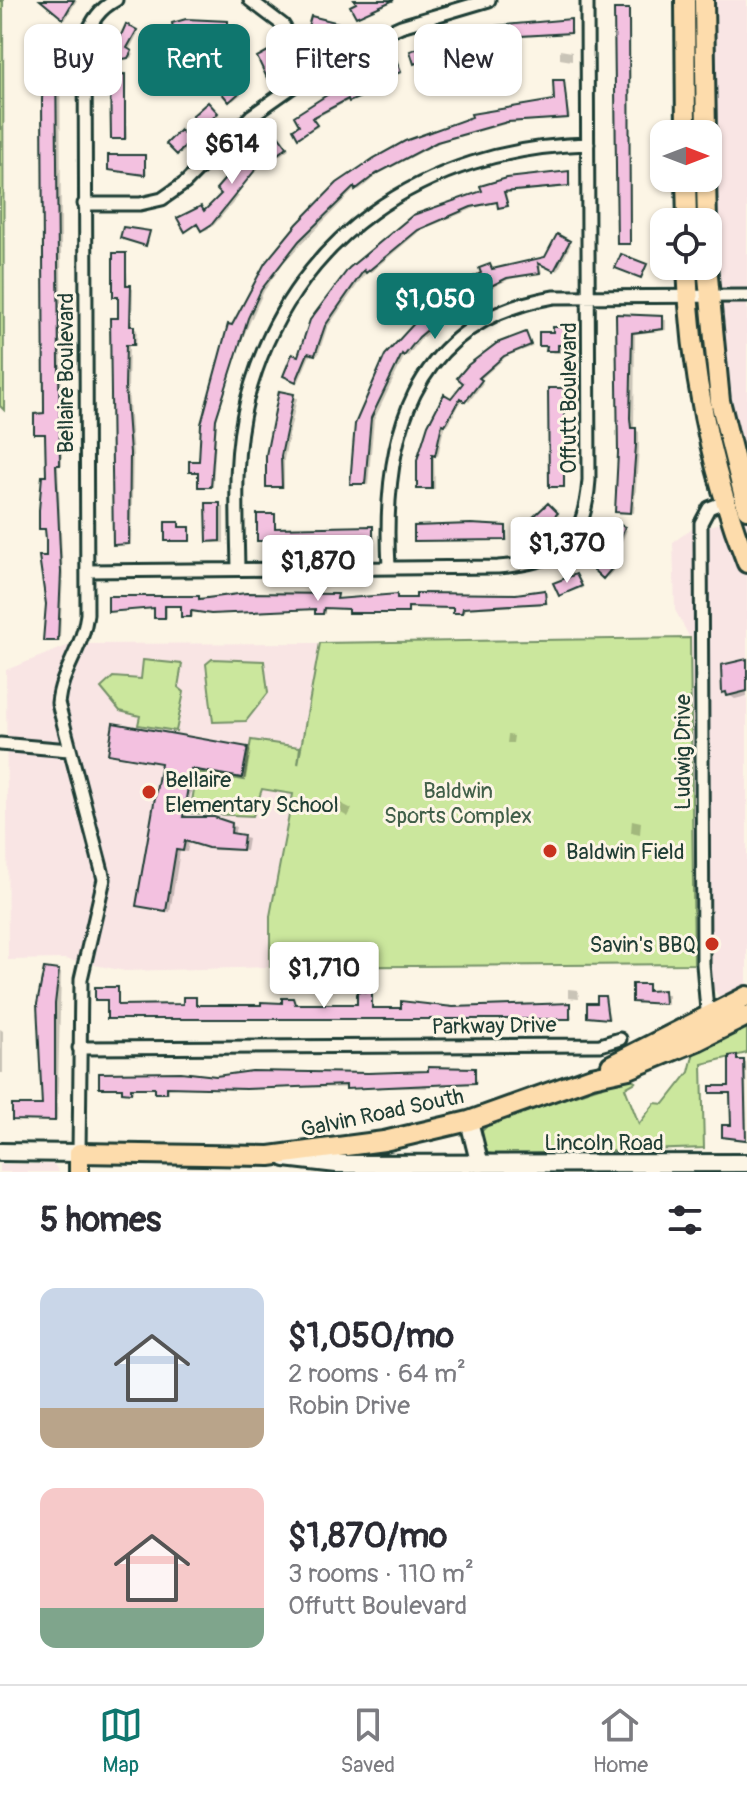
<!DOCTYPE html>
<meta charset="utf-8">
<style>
:root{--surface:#fff;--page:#f2f2f3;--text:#2b2b33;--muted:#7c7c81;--line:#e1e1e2;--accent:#0f766e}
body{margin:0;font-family:Pangolin,sans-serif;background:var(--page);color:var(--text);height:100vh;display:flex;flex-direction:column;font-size:30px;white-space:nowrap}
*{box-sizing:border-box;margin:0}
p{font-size:26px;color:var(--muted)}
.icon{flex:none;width:44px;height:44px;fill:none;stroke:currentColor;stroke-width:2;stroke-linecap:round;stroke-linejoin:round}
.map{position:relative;height:1172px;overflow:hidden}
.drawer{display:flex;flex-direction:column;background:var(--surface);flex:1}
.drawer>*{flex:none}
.guide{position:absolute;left:24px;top:24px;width:700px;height:72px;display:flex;gap:16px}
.needle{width:52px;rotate:90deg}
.fabs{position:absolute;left:650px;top:120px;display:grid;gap:16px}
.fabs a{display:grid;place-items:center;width:72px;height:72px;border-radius:16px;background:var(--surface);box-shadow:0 2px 6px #0004;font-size:40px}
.price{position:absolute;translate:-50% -68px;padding:0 18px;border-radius:8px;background:#fff;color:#222;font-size:26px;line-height:52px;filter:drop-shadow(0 2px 4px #0008)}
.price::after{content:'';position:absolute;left:50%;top:48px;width:24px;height:18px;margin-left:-12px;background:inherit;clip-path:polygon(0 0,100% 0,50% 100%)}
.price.active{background:var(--accent);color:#fff}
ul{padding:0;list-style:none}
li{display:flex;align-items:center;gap:24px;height:200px;padding:0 40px}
li span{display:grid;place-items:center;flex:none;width:224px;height:160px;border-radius:16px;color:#555}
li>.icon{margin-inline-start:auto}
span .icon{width:96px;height:96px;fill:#fffc;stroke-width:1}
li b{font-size:34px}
h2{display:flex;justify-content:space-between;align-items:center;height:96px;padding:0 40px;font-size:34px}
.chip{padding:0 28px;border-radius:16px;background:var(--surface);box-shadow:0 2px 6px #0004;font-size:28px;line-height:72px}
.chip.active{background:var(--accent);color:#fff}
.tabs{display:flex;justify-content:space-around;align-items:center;height:112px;border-top:2px solid var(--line);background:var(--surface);font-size:22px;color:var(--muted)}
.tabs a{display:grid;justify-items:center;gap:4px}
.tabs .active{color:var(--accent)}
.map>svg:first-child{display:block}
.built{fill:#f9e5e4}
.green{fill:#cbe79d;stroke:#759268;stroke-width:2}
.shadow{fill:#0003}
.building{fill:#f3c1e0;stroke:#1f3d34;stroke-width:2}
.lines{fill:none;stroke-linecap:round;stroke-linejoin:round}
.street-casing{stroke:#1f3d34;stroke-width:17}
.secondary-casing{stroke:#1f3d34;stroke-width:22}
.primary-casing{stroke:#1f3d34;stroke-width:24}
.street{stroke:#fcf5e5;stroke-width:11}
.secondary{stroke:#fcf5e5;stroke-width:16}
.primary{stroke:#fddcac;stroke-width:18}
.poi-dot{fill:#c8321e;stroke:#fcf5e5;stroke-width:3}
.labels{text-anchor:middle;stroke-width:6;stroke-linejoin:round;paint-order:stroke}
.street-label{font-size:22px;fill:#1f3d34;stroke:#fcf5e5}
.poi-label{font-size:22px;fill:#1f3d34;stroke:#fcf5e5;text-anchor:start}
.park-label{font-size:22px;fill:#415f49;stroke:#fcf5e5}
</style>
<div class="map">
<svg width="747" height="1172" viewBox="0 0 747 1172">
<rect width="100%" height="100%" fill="#fcf5e5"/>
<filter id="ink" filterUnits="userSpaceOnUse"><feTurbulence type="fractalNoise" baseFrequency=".0125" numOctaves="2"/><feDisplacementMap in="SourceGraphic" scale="16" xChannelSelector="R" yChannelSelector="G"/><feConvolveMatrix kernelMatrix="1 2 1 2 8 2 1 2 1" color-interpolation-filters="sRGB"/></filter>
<g filter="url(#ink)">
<!-- built -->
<path class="built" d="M709 0H747V487L716 337 712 275Z
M747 518V989L724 1003 694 964 690 638 675 610 673 542 692 529Z
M320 643 270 916V967L125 971 64 959 8 960 6 670 72 644Z
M0 1164H54L59 1172H0Z"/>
<!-- green -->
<path class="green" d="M0 0H3L4 410 0 406Z
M690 638 694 964 270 967V916L293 794 262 789 253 816 190 813 197 772 244 780 251 740 300 747 298 764 320 643Z
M212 659 264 661 268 693 246 721 213 722 206 664Z
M143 660 182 664 178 687 184 692 176 731 138 725 140 716 120 711 101 688 113 677 141 679Z
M747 1022V1053L702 1064 704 1148 498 1155 487 1153 480 1141 482 1131 489 1124 629 1077 636 1082 625 1088 639 1124 655 1103 664 1104 689 1072 695 1048Z"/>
<!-- shadow -->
<path class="shadow" d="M51 0H77L66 19 52 10 55 6Z
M628 11 631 244 621 245 619 243Z
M570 21 573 34 524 35 473 44 418 64 413 52Z
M227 23 231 25 230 40 160 43 175 30Z
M127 27 138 33 129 51 134 54 131 58 117 54Z
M60 28 62 465 58 466 63 575 60 641 47 642V529L41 528 48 478 47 434 36 433 46 415 44 99Z
M560 50 572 52V61L560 59Z
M395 60 402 73 371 84 375 93 350 100 314 119 318 127 299 136 295 130 338 90 341 94 359 86Z
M124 77 127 139H115L113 138Z
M239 80 247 89 233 101 228 87Z
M563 82 570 118 510 123 441 142 379 174 359 190 356 188 284 262 264 291 236 353 217 420 213 487 200 486V472L191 471 201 463 233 328 318 203 406 143 556 102Z
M211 106 219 115 206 127 204 126Z
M182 134 192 143 181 154 179 153Z
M277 134 289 149 270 162 266 160 236 193 239 196 214 225 205 231 200 225 186 230 201 208 205 213 253 158 272 144Z
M145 157 147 175 112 170Z
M568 173 571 186 506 192 509 207 502 208 499 202 475 208 421 230 370 273 367 271 327 328 318 355 311 353 299 381 285 375 299 359 312 321 414 217Z
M557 237 571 244 558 271 540 262 542 274 510 279 458 303 460 306 422 338 408 356 405 355 374 420 368 485 353 483 387 356 490 266 494 270 546 259Z
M126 255 128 287 133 289 132 327 137 330 136 346H129L128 389 133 456 131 545H118L115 544 120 298 115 296Z
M388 305 394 310 391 315 384 310Z
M618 316 666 320V330L635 334 634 429 639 432V448L634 513 617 511Z
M566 329 570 332V347H562V353H553L541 345Z
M525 334 532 347 507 356 480 380 483 383 469 402 463 398 448 425 445 423 438 456 434 455 435 489 419 488V460L451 401Z
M560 370 571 371V381L559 379Z
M563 390 565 487H553Z
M281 393 297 398 284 459V488L271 487 268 486Z
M219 505 224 507V543H213L209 541Z
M551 507 559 515 541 532 539 530Z
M274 516 277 530 373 528 375 541 259 540Z
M612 524 627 530 612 565 615 569 607 578Z
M506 528 508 541 416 540Z
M576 576 583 588 560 595Z
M544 592 548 604 465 608 464 613H457L455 608 409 607V613H353L350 609 325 608V614L317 610 214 614 193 611V617L183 616V606H167V618H158L156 609 110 611 198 598 337 596 339 601 396 596 398 600Z
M747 661V696L735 699 724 692Z
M508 735 514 736 513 743H507Z
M247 748 251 751 246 779 195 770 186 819 231 825 236 827 234 835 248 839 246 851 214 850 189 842 187 852 180 851 170 912 139 905 163 764 114 755Z
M340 803 352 809 348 817 336 810Z
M632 820 641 822 640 834 631 832Z
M58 972 61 973 57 1121H17L14 1119 44 1107Z
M647 986 652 993 668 995V1005L634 1001Z
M117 989 119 1007 185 1006 195 999 198 1007 284 1005 292 1000 296 1006H359L372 994 374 1010 570 1005 572 1019 111 1020 109 1000 97 999Z
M568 989 578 990 579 999 568 998Z
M605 998 610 1019 592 1017 599 1005Z
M0 1029 3 1031V1073H0Z
M731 1058 746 1063 747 1140 724 1136 733 1127 732 1093 712 1092 731 1088Z
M475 1070 477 1083 427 1084V1088L169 1087V1093H159L157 1088H133V1093H127L124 1088 101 1087 216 1078Z"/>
<!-- building -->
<path class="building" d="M40 0H74L63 19Z
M354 0H394L356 17 350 6 356 3Z
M614 9H629L630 244H617Z
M311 16 339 23 336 37 307 30Z
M186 19 228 21V39L158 44V31H167L173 28 172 23Z
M571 19V33L504 37V40L469 44 414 64 410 51 473 28Z
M48 24 60 26 56 60 60 465H56L61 572 58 641H43L46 604 39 556H46V539L45 529H39V510L42 476H46L45 434H34V414L44 413V406L42 99 46 52 42 51Z
M126 24 137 30 127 48 132 51 128 58 123 59 113 53Z
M270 50 280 72 267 78 257 57Z
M395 57 401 72 370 83 373 92 349 102 348 99 312 118 317 125 298 138 293 129 299 125 294 116 338 88 340 92 357 85 354 79 375 71 373 65Z
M125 74V139H111L110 75Z
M237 76 246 87 229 102 215 85 222 79 227 85Z
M553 80H564L568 118 507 122 437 142 376 174 355 190 354 187 299 241 261 290 248 318 216 419 211 487H198V472H189V461H199L201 424 228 324 232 325 265 263 297 224 337 183 374 158 405 141 472 117 471 114 554 100Z
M208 102 218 113 203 128 192 116Z
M180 130 191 140 177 155 166 144Z
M276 132 287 147 266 163 264 159 212 224 201 231 197 224 185 232 177 218 201 206 204 211 221 194 216 189 230 173 249 152 253 156 269 144 266 139Z
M108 155H145V175L108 170Z
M569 171V186L504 192 508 206 498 208 497 202 471 207 418 230 366 273 364 270 325 326 315 355 308 353 296 382 283 376 292 354 298 356 310 320 349 268 413 215 482 191 480 186 507 178Z
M123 227 150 231 146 246 120 238Z
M557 234 570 241 554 271 538 263 540 273 507 278 487 288 486 285 474 289 456 301 458 304 419 337 404 356 402 354 371 418 365 484H350L355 424 385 355 442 293 481 273 479 268 490 264 492 269 545 257Z
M113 253H126V285H131L130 326H134V345H126L125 386 130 453 129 544 113 545 110 318H118V297H113Z
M621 254 647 264 641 278 615 268Z
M616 314 663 316V329L632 333 630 418 631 428H636V445L631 513 615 512 618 453Z
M553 327H567V345H558V351H546L547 346H539V332H553Z
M526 332 531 345 504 356 479 378 482 380 465 402 460 398 445 425 442 424 435 456 432 455V489H417V460L428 425 444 394 451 398 463 383 457 378 468 365 497 343Z
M548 388H564V487H549Z
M279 391 294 394 281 456 282 487H266V455Z
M206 503H220V541L207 542Z
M548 503 558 513 538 532 528 522Z
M257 514H275V528L373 526V541H257Z
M611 521 625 527 610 562 614 566 603 579 587 564 599 551Z
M165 522H179V527H190V541H165Z
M471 524 506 526V540L414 541V526Z
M576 574 582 586 559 596 553 583Z
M545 590 546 603 463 608 462 613H453V608L408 607V613H348V609L324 608 323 614H315V609L211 614 191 611V617H181V606H165V618H154V608L108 612V596H199V599L246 593 338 594 337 599 397 594V598H416V593L516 594Z
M747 659V691L727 696 726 692 722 693 721 665Z
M113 723 248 747 242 778 191 769 183 817H214L232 823 231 833 244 835 242 850 208 848 185 841 183 851 176 850 166 911 136 906 161 763 108 754Z
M44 968 59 970 55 1004V1121L12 1120V1105H42L37 1004Z
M632 984H648V991L664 990 665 1004 632 1002Z
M95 987H118V1005L183 1004V997H196V1005H261V1002L282 1003V998H293L295 1004H357V991L372 992V1008H401V1001L453 1007 570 1003V1019H107V1000H95Z
M597 996H605L608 1019 587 1017V1003H597Z
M737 1055V1060H744L746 1140 722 1137V1125H731L730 1093H710V1086H729V1056Z
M428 1067 475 1068V1083L346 1089V1085L246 1089 167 1087V1093H155V1088H131V1093L122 1092V1088H99V1073L181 1072 216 1076 252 1071 368 1073 428 1071Z"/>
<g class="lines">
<defs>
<path id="street" d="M250 0 283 25 311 71
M84 204H140L162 199 185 183 251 116 339 54 401 26 489 0
M389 567C382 440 409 322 554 297L747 296
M238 569C237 512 233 455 247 400 289 237 426 148 588 144
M87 571 498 567C560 562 584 546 589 480L587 0
M0 744 69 750
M708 1022 703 964 701 523 709 508 729 500
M79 1048 600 1045 620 1039
M79 1153 81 979 104 879 58 703C61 671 83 649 87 614L85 38C92 21 99 9 116 0"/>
<path id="secondary" d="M469 1121 480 1165
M0 1152 79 1153
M285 1158 337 1164 747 1163"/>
<path id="primary" d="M685 0 686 134
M704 0 706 134
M686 178 687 222
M706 178 707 222
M687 266C690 366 710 470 747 563
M707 266 720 401 747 509
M611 1065 747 996
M79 1172V1153L270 1156 384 1141 469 1121 592 1077 629 1069 697 1041 747 1016"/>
</defs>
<!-- street casing -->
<use href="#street" class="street-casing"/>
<!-- secondary casing -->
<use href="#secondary" class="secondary-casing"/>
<!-- primary casing -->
<use href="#primary" class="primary-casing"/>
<!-- street -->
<use href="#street" class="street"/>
<!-- secondary -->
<use href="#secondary" class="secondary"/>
<!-- primary -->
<use href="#primary" class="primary"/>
</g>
</g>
<!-- markers -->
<g class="poi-dot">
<circle cx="149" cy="792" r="8"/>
<circle cx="550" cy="851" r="8"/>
<circle cx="712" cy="944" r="8"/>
</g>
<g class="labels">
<!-- street labels -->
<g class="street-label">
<text transform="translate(65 373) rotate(-90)" y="8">Bellaire Boulevard</text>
<text transform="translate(568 398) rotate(-90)" y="8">Offutt Boulevard</text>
<text transform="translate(682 752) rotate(-90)" y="8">Ludwig Drive</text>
<text transform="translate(494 1025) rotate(-1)" y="8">Parkway Drive</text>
<text transform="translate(382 1112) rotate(-12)" y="8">Galvin Road South</text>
<text x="604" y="1150">Lincoln Road</text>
</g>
<!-- poi labels -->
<g class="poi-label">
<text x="165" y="787">Bellaire<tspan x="165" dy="25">Elementary School</tspan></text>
<text x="566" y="859">Baldwin Field</text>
<text x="696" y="952" text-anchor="end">Savin's BBQ</text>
</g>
<!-- park labels -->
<g class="park-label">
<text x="458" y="798">Baldwin<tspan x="458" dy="25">Sports Complex</tspan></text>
</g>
</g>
</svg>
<div class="fabs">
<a><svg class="needle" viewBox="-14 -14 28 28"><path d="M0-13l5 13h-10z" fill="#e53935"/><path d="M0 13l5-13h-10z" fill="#7c7c81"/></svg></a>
<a><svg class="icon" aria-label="locate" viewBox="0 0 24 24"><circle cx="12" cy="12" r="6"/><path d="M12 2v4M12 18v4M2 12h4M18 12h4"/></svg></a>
</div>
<b class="price" style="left:232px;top:186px">$614</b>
<b class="price active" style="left:435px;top:341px">$1,050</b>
<b class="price" style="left:567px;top:585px">$1,370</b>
<b class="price" style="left:318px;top:603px">$1,870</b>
<b class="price" style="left:324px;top:1010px">$1,710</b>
<div class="guide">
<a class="chip">Buy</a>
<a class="chip active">Rent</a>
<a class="chip">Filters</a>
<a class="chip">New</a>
</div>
</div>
<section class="drawer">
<h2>5 homes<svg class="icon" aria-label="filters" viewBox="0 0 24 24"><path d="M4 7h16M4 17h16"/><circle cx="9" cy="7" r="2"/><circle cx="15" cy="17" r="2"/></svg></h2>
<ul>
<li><span style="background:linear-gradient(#c9d6e8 75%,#b9a48a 0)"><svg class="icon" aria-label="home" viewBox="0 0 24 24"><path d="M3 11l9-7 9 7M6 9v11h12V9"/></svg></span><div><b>$1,050/mo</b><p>2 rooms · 64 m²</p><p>Robin Drive</p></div></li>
<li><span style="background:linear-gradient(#f6c9c9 75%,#7fa58c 0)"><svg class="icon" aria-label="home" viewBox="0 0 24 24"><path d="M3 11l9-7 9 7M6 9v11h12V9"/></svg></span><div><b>$1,870/mo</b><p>3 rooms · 110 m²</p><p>Offutt Boulevard</p></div></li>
</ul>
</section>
<nav class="tabs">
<a class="active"><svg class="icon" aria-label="map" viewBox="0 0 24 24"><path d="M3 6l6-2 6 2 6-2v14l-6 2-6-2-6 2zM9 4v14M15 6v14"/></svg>Map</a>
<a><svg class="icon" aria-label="saved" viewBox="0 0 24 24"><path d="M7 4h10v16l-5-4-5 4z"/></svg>Saved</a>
<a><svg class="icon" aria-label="home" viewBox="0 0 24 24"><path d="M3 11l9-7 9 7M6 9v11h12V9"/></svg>Home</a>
</nav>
